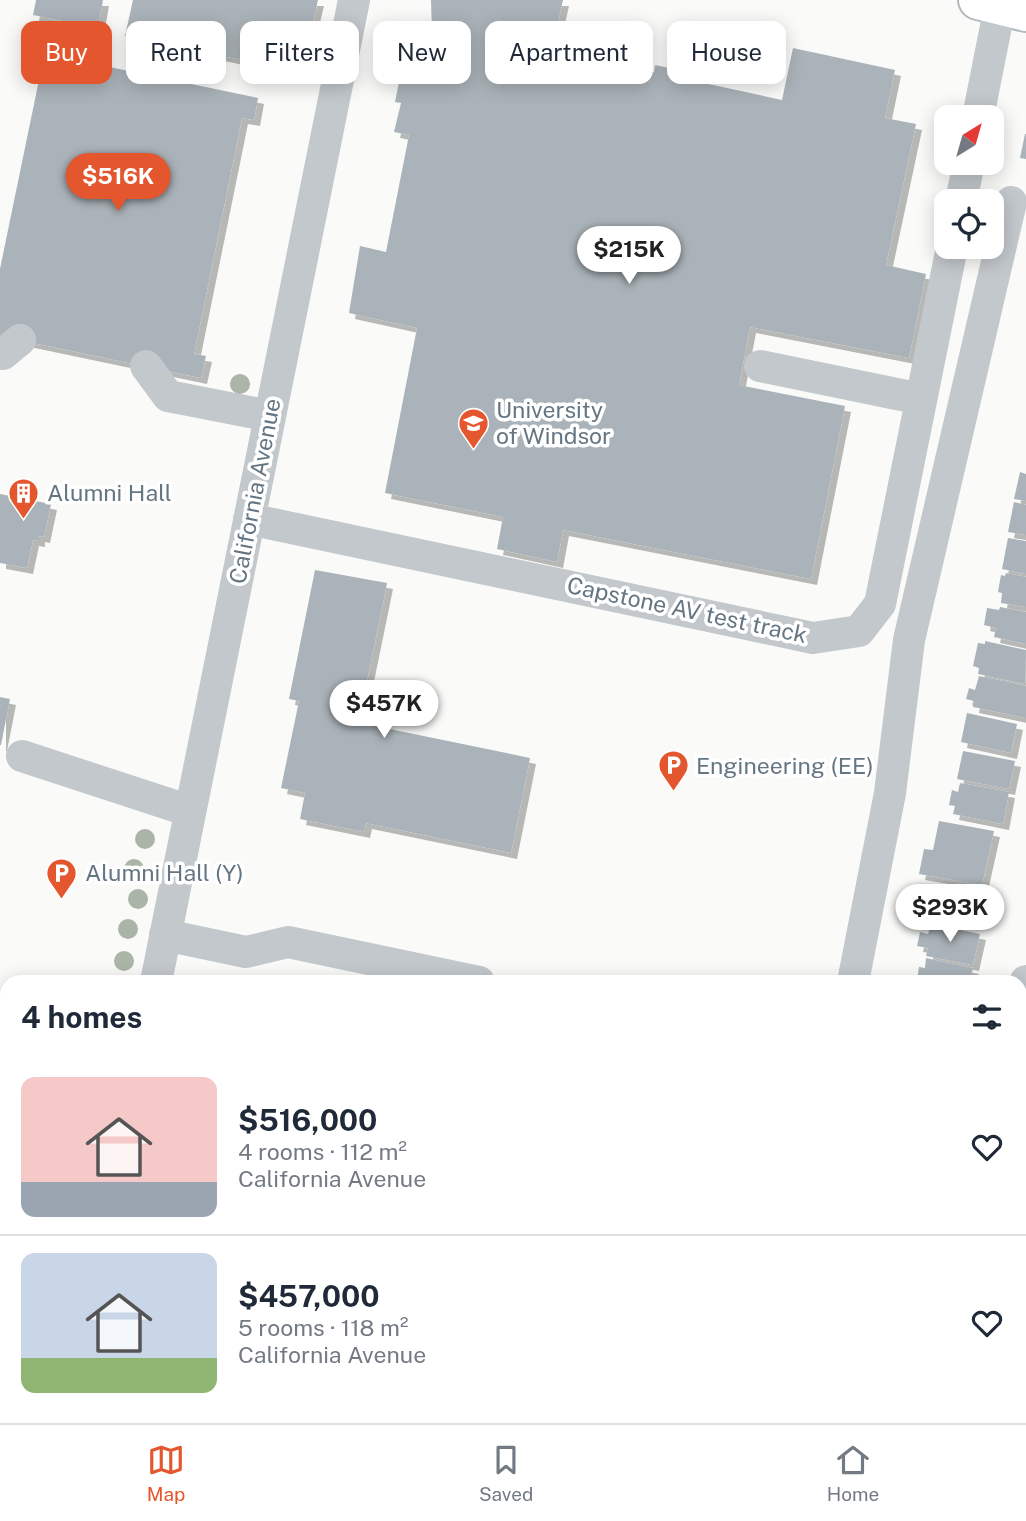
<!DOCTYPE html>
<meta charset="utf-8">
<style>
:root{--surface:#fff;--page:#f2f2f3;--text:#1f2937;--muted:#747a83;--line:#e0e1e3;--accent:#e4572e}
body{margin:0;font-family:"Public Sans",sans-serif;background:var(--page);color:var(--text);height:100vh;display:flex;flex-direction:column;font-size:26px;white-space:nowrap}
*{box-sizing:border-box;margin:0}
p{font-size:23px;color:var(--muted)}
.icon{flex:none;width:38px;height:38px;fill:none;stroke:currentColor;stroke-width:2;stroke-linecap:round;stroke-linejoin:round}
.map{position:relative;flex:1;overflow:hidden}
.sheet{position:absolute;left:0px;top:975px;width:1027px;height:450px;display:flex;flex-direction:column;background:var(--surface);border-radius:21px 21px 0 0;box-shadow:0 4px 18px #0003}
.sheet>*{flex:none}
.hud{position:absolute;left:21px;top:21px;width:985px;height:63px;display:flex;gap:14px}
.needle{width:46px;rotate:37deg}
.buttons{position:absolute;left:934px;top:105px;display:grid;gap:14px}
.buttons a{display:grid;place-items:center;width:70px;height:70px;border-radius:14px;background:var(--surface);box-shadow:0 4px 18px #0003;font-size:35px}
.price{position:absolute;translate:-50% -60px;padding:0 16px;border-radius:24px;background:#fff;color:#222;font-size:23px;line-height:46px;filter:drop-shadow(0 2px 4px #0008)}
.price::after{content:'';position:absolute;left:50%;top:42px;width:21px;height:16px;margin-left:-10px;background:inherit;clip-path:polygon(0 0,100% 0,50% 100%)}
.price.selected{background:var(--accent);color:#fff}
ul{padding:0;list-style:none}
li{display:flex;align-items:center;gap:21px;height:175px;padding:0 21px}
li+li{border-top:2px solid var(--line)}
li span{display:grid;place-items:center;flex:none;width:196px;height:140px;border-radius:14px;color:#555}
li>.icon{margin-inline-start:auto}
span .icon{width:84px;height:84px;fill:#fffc;stroke-width:1}
li b{font-size:30px}
h2{display:flex;justify-content:space-between;align-items:center;height:84px;padding:0 21px;font-size:30px}
.tag{padding:0 24px;border-radius:14px;background:var(--surface);box-shadow:0 4px 18px #0003;font-size:24px;line-height:63px}
.tag.selected{background:var(--accent);color:#fff}
.tabs{display:flex;justify-content:space-around;align-items:center;height:98px;border-top:2px solid var(--line);background:var(--surface);font-size:19px;color:var(--muted)}
.tabs a{display:grid;justify-items:center;gap:4px}
.tabs .selected{color:var(--accent)}
.map>svg:first-child{display:block}
.building{fill:#aab3b9;filter:url(#shadow)}
.lines{fill:none;stroke-linecap:round;stroke-linejoin:round}
.major-casing{stroke:#b5babe;stroke-width:42}
.minor{stroke:#c3c8cc;stroke-width:32}
.major{stroke:#fff;stroke-width:38}
.tree{fill:#aab4a7}
.labels{text-anchor:middle;stroke-width:7;stroke-linejoin:round;paint-order:stroke}
.poi-label{font-size:23px;fill:#657683;stroke:#fff;text-anchor:start}
.street-label{font-size:23px;fill:#657683;stroke:#fff}
</style>
<div class="map">
<svg width="1026" height="1423" viewBox="0 0 1026 1423">
<defs>
<filter id="shadow"><feDropShadow dx="6" dy="6" stdDeviation="0" flood-color="#0004"/></filter>
</defs>
<rect width="100%" height="100%" fill="#fafaf8"/>
<!-- building -->
<path class="building" d="M36 0H103L98 28 33 15Z
M133 0H318L301 72 125 36Z
M431 0H563L558 22 546 50 654 72 655 65 669 68 667 75 782 100 793 48 895 70 885 118 916 124 886 265 926 274 909 358 750 327 739 385 845 406 811 579 563 530 557 562 497 549 503 517 385 493 417 328 349 313 360 246 386 252 409 135 394 132 401 103 395 102 410 27 432 32Z
M33 51 258 98 254 120 242 118 194 354 206 356 201 378 0 336V269L40 75 28 72Z
M1025 134H1026V159L1020 158Z
M1020 472 1026 474V501L1014 499Z
M0 494 51 504 44 537 39 536V541L33 540 27 568 0 563Z
M1014 502 1026 505V535L1008 532Z
M1008 538 1026 541V574L1002 569Z
M315 570 387 583 361 710 378 713 375 726 530 758 511 853 366 823 364 832 300 819 305 793 281 788 299 701 289 699Z
M1006 573 1026 577V607L1001 603 1002 593 998 592 1001 575 1005 576Z
M1000 607 1026 612V644L994 637 996 628 984 625 987 608 999 610Z
M985 641 1026 650 1025 684 978 674 979 668 973 666 978 643 985 644Z
M979 676 1026 686V718L973 707 974 701 966 699 969 688 975 690Z
M0 697 10 699 1 745H0Z
M967 713 1017 724 1011 753 961 742Z
M963 751 1015 761 1009 789 957 779Z
M960 783 1009 792 1003 824 953 814 955 806 949 805 952 790 958 792Z
M939 821 994 831 982 885 919 874 924 849 933 850Z
M930 889 978 897V902L985 903 983 918 975 917V920L926 911Z
M931 924 980 934 973 965 926 956 928 948 917 946 920 932 928 934Z
M926 958 973 968 970 982 917 980 919 967 925 968Z
M1020 1303 1026 1304V1378L1020 1377Z
M123 1418H217L216 1423H122Z
M279 1418H353L352 1423H278Z
M401 1418H518L523 1419 522 1423H400Z"/>
<g class="lines">
<defs>
<path id="major" d="M978 0 1026 12"/>
</defs>
<!-- major casing -->
<use href="#major" class="major-casing"/>
<!-- minor -->
<path class="minor" d="M978 117 1000 6
M961 201 969 163
M0 353 3 354 20 340
M146 366 168 396 270 416
M760 366 921 399
M249 519 813 638 859 631 880 604 952 247
M22 756 190 811
M165 935 246 952 288 942 479 982
M156 982 354 0
M853 982 890 793 909 640 1011 202
M1020 1009 1026 981
M0 1241 7 1242
M1020 1268 1026 1269
M874 1418 899 1423
M66 1423 67 1418
M245 1423 247 1418
M935 1423 936 1418"/>
<!-- major -->
<use href="#major" class="major"/>
</g>
<!-- trees -->
<g class="tree">
<circle cx="240" cy="384" r="10"/>
<circle cx="145" cy="839" r="10"/>
<circle cx="134" cy="869" r="10"/>
<circle cx="138" cy="899" r="10"/>
<circle cx="128" cy="929" r="10"/>
<circle cx="124" cy="961" r="10"/>
</g>
<!-- icons -->
<defs>
<symbol id="university-pin" viewBox="-11 -11 22 30"><path d="M0 17L-7.5 6A9.5 9.5 0 1 1 7.5 6Z" fill="#e4572e" stroke="#fff"/><path d="M0-5L7-2L0 1L-7-2ZM-4 1L0 2.5L4 1V4Q0 6-4 4Z" fill="#fff"/></symbol>
<symbol id="building-pin" viewBox="-11 -11 22 30"><path d="M0 17L-7.5 6A9.5 9.5 0 1 1 7.5 6Z" fill="#e4572e" stroke="#fff"/><path d="M-4-6H4V6H1V3H-1V6H-4ZM-2.5-4.3h1.7v1.8h-1.7ZM.8-4.3h1.7v1.8H.8ZM-2.5-1h1.7V.8h-1.7ZM.8-1h1.7V.8H.8Z" fill="#fff"/></symbol>
<symbol id="parking-pin" viewBox="-11 -11 22 30"><path d="M0 17L-7.5 6A9.5 9.5 0 1 1 7.5 6Z" fill="#e4572e" stroke="#fff"/><path d="M-3.5-5.5H1a3.5 3.5 0 0 1 0 7H-1V5.5H-3.5ZM-1-3.4V-.6H.8a1.4 1.4 0 0 0 0-2.8Z" fill="#fff"/></symbol>
</defs>
<g fill-rule="evenodd">
<use href="#university-pin" x="456" y="406" width="35" height="47"/>
<use href="#building-pin" x="6" y="476" width="35" height="47"/>
<use href="#parking-pin" x="656" y="748" width="35" height="47"/>
<use href="#parking-pin" x="44" y="856" width="35" height="47"/>
</g>
<g class="labels">
<!-- poi labels -->
<g class="poi-label">
<text x="496" y="418">University<tspan x="496" dy="26">of Windsor</tspan></text>
<text x="47" y="501">Alumni Hall</text>
<text x="696" y="774">Engineering (EE)</text>
<text x="85" y="881">Alumni Hall (Y)</text>
</g>
<!-- street labels -->
<g class="street-label">
<text transform="translate(255 491) rotate(-79)" y="8">California Avenue</text>
<text transform="translate(687 610) rotate(12)" y="8">Capstone AV test track</text>
</g>
</g>
</svg>
<div class="buttons">
<a><svg class="needle" viewBox="-14 -14 28 28"><path d="M0-13l5 13h-10z" fill="#e53935"/><path d="M0 13l5-13h-10z" fill="#747a83"/></svg></a>
<a><svg class="icon" aria-label="locate" viewBox="0 0 24 24"><circle cx="12" cy="12" r="6"/><path d="M12 2v4M12 18v4M2 12h4M18 12h4"/></svg></a>
</div>
<b class="price selected" style="left:118px;top:213px">$516K</b>
<b class="price" style="left:629px;top:286px">$215K</b>
<b class="price" style="left:384px;top:740px">$457K</b>
<b class="price" style="left:950px;top:944px">$293K</b>
<div class="hud">
<a class="tag selected">Buy</a>
<a class="tag">Rent</a>
<a class="tag">Filters</a>
<a class="tag">New</a>
<a class="tag">Apartment</a>
<a class="tag">House</a>
</div>
<section class="sheet">
<h2>4 homes<svg class="icon" aria-label="filters" viewBox="0 0 24 24"><path d="M4 7h16M4 17h16"/><circle cx="9" cy="7" r="2"/><circle cx="15" cy="17" r="2"/></svg></h2>
<ul>
<li><span style="background:linear-gradient(#f6c9c9 75%,#9aa5b1 0)"><svg class="icon" aria-label="home" viewBox="0 0 24 24"><path d="M3 11l9-7 9 7M6 9v11h12V9"/></svg></span><div><b>$516,000</b><p>4 rooms · 112 m²</p><p>California Avenue</p></div><svg class="icon" aria-label="heart" viewBox="0 0 24 24"><path d="M12 20l-8-8c-3-5 5-10 8-4 3-6 11-1 8 4z"/></svg></li>
<li><span style="background:linear-gradient(#c9d6e8 75%,#8fb573 0)"><svg class="icon" aria-label="home" viewBox="0 0 24 24"><path d="M3 11l9-7 9 7M6 9v11h12V9"/></svg></span><div><b>$457,000</b><p>5 rooms · 118 m²</p><p>California Avenue</p></div><svg class="icon" aria-label="heart" viewBox="0 0 24 24"><path d="M12 20l-8-8c-3-5 5-10 8-4 3-6 11-1 8 4z"/></svg></li>
</ul>
</section>
</div>
<nav class="tabs">
<a class="selected"><svg class="icon" aria-label="map" viewBox="0 0 24 24"><path d="M3 6l6-2 6 2 6-2v14l-6 2-6-2-6 2zM9 4v14M15 6v14"/></svg>Map</a>
<a><svg class="icon" aria-label="saved" viewBox="0 0 24 24"><path d="M7 4h10v16l-5-4-5 4z"/></svg>Saved</a>
<a><svg class="icon" aria-label="home" viewBox="0 0 24 24"><path d="M3 11l9-7 9 7M6 9v11h12V9"/></svg>Home</a>
</nav>
